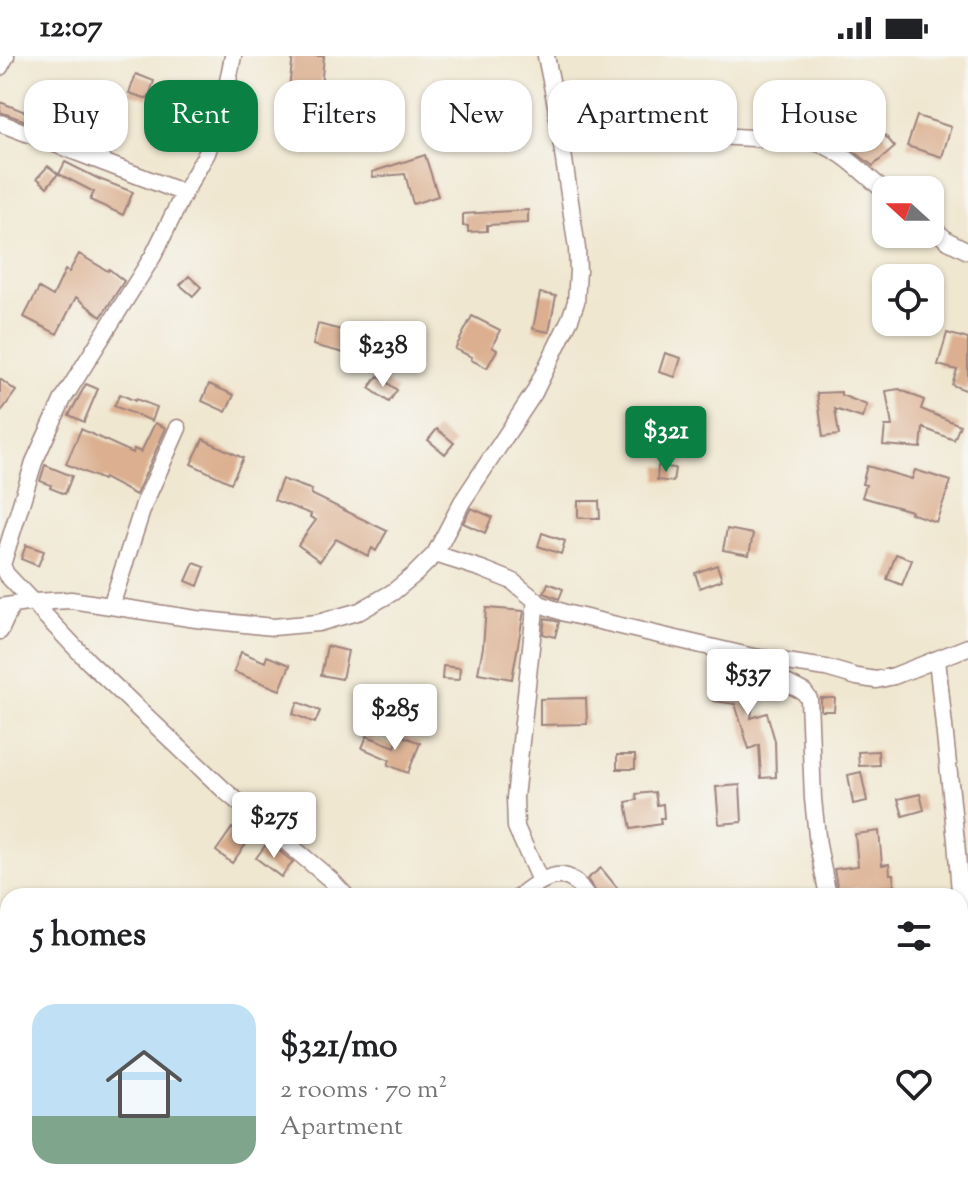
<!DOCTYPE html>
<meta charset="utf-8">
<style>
:root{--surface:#fff;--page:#f2f2f2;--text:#202124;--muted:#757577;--accent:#0b8043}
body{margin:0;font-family:"Sorts Mill Goudy",serif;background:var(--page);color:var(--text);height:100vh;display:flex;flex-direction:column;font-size:30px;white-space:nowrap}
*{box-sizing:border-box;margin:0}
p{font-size:26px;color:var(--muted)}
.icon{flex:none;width:44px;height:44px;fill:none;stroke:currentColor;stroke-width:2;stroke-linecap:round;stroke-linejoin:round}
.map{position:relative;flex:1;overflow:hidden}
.drawer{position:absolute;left:0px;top:832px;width:968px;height:312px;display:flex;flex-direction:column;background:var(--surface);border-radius:24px 24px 0 0;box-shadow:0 2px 6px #0004}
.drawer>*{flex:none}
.banner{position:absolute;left:24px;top:24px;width:920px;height:72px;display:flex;gap:16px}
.needle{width:52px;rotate:291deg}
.fabs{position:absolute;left:872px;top:120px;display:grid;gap:16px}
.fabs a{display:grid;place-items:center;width:72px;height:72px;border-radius:16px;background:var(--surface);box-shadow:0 2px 6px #0004;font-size:40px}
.price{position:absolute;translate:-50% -68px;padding:0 18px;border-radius:8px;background:#fff;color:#222;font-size:26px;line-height:52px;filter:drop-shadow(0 2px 4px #0008)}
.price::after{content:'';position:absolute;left:50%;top:48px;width:24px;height:18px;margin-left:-12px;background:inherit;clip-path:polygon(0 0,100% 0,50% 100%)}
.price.on{background:var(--accent);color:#fff}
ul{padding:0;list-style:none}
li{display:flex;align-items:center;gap:24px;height:200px;padding:0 32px}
li span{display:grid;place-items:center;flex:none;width:224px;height:160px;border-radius:24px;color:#555}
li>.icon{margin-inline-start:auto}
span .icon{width:96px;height:96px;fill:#fffc;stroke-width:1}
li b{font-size:34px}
h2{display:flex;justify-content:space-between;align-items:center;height:96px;padding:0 32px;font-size:34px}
.tag{padding:0 28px;border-radius:24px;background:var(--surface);box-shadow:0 2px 6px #0004;font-size:28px;line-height:72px}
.tag.on{background:var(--accent);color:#fff}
.status{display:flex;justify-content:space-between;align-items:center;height:56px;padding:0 40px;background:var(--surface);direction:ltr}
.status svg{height:22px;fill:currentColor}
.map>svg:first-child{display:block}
.building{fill:#dbaf8f}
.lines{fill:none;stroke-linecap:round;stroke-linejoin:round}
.minor-casing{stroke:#9d837e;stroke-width:19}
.minor{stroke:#fff;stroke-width:16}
</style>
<div class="status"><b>12:07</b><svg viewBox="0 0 49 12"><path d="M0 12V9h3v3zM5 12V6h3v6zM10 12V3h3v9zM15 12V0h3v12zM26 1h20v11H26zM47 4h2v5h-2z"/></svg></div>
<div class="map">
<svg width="968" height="1144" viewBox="0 0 968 1144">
<rect width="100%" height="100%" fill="#f6f6f2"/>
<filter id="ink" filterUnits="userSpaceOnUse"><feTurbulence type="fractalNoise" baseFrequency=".0125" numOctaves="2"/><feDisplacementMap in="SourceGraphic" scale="16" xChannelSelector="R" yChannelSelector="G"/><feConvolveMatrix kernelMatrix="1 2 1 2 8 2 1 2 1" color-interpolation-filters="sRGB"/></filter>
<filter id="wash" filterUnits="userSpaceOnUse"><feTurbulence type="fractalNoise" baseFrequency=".006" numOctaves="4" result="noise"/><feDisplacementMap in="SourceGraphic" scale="32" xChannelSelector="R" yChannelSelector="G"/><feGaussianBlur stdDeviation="1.8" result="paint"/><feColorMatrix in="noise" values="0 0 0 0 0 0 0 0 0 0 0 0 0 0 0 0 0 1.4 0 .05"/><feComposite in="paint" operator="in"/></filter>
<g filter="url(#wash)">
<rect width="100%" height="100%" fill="#f0e7d0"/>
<g id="blocks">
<!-- building -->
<path class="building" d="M293 0H324L321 31 306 30V34L289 32Z
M136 18 154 25 148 43 129 37Z
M0 46 43 63 40 70 0 56Z
M917 60 951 71 942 101 907 90Z
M876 69 895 91 873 110 850 92Z
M425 99 438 140 413 148 405 118 373 121 372 116Z
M65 106 99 123 133 136 123 159 90 144 94 136 59 118Z
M48 110 58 118 47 131 37 122Z
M528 154V167L487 169V175L468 176V170H463V158Z
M79 198 108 215 109 213 124 225 101 261 76 241 57 278 24 261 39 232 53 240 65 214 69 216Z
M189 220 201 231 193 240 180 229Z
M540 237 556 240 549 276 533 273Z
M472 260 500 274 492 291 497 294 487 312 471 304 472 301 455 293Z
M318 268 353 277 348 298 313 289Z
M947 277 968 283V335L952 329 957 314 938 309Z
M665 297 681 302 675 321 659 316Z
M378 320 397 334 389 346 369 332Z
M0 323 16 335 0 357Z
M86 328 98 333 84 366 69 359Z
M209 328 234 339 226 356 202 345Z
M899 333 924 344 921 353 960 369 954 384 923 372 921 392 883 389 885 370H892L886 335Z
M841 336V339L867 349 862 362 835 353 839 379 823 381 817 337Z
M120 338 135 345 136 343 157 351 152 365 114 350Z
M155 367 166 372 136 439 104 422 103 424 66 408 81 373 133 397 134 393 141 396Z
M437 373 454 387 445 398 428 384Z
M203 383 243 402 231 427 191 408Z
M45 409 72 420 65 438 50 432 51 429 40 425Z
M658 410 675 412 673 426 657 424Z
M867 410 912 423 915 414 951 425 936 466 910 457 911 455 862 441 866 429 862 428Z
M282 423 312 434 311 438 387 475 376 495 372 492 368 500 336 483 320 505 298 489 316 464 310 461 311 458 274 444Z
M578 445H599L600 462H578Z
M471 452 492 461 485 477 463 467Z
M727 473 753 478 749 499 723 494Z
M542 477 565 485 561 498 538 490Z
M26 489 44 495 38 510 21 503Z
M896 498 912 504 902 529 887 523Z
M194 507 205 511 198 530 186 525Z
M717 509 722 524 700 532 695 517Z
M548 527 563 533 559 543 544 537Z
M486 552 524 555 512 623 478 617 483 591Z
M545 562 559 566 555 581 543 578Z
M327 590 348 595 342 623 321 619Z
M241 596 265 606 267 600 290 609 280 634 234 616Z
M443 610 460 612 459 624 442 623Z
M718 612 748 616 745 631 755 632 751 662 767 657 775 685 776 721 761 722 759 689 749 693 735 648 713 645Z
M586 642 587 668 540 669V643Z
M821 642H835L834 655H821Z
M298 646 320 655 315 667 293 658Z
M400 679 420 687 408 717 388 709 390 704 362 692 367 680 395 691Z
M878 695 879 709 859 710 858 696Z
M617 699H635V713H617Z
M861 716 867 745 853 748 848 719Z
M740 729 742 766 719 768 716 731Z
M655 736 657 749 663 748 664 762H660L661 768 631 773 626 746 637 744 636 738Z
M920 738 924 754 903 760 898 743Z
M232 772 249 784 232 807 216 795Z
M879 775 882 809 889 808 890 818H893L894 830 849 833 850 840H839L834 813 858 810 855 778Z
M268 786 293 806 281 821 256 802Z
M601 812 624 840H600L597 837 587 823Z"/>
</g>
</g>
<g filter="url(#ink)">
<use href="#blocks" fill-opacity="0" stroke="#9d837e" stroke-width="2"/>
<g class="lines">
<defs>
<path id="minor" d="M233 0 223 50 207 97 184 137 153 200 63 343 34 406 2 509 6 518 88 605 224 734 330 823 346 840
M0 11 6 0
M555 44 607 72
M0 67 184 137
M559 72 810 85C842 92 862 117 886 136
M930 170 948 185 968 195
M435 498 482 513 512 525 540 548 565 557 753 601 826 612 857 621 876 624 894 620 968 591
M536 544 515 742 516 771 540 825
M111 550 144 448 178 372
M0 551 33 546 71 544 196 563 273 571 318 567 360 555 393 536 415 518 435 498 462 446 534 337 570 263 576 246 578 215 577 193 556 49 546 0
M0 575 12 549
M754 602 775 621 804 636 809 643 813 743 818 789 828 840
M937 603 956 785 963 874 968 908
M520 840C533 829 557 811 574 825 579 829 583 835 587 840
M960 970H968
M0 981 8 983
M960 1096 968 1089
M658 1136 667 1144
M905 1136 914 1144
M40 1144 50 1136
M327 1144 331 1136"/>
</defs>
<!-- minor casing -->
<use href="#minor" class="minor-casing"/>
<!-- minor -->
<use href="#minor" class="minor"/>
</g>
</g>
</svg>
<div class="fabs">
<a><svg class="needle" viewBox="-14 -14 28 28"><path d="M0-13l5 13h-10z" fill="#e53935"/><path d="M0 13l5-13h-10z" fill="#757577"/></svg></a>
<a><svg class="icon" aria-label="locate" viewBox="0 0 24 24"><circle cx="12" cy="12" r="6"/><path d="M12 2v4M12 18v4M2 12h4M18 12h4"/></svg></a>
</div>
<b class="price" style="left:383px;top:333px">$238</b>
<b class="price on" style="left:666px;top:418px">$321</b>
<b class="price" style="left:748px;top:661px">$537</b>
<b class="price" style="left:395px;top:696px">$285</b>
<b class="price" style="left:274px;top:804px">$275</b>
<div class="banner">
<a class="tag">Buy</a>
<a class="tag on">Rent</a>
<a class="tag">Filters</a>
<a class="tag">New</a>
<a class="tag">Apartment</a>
<a class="tag">House</a>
</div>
<section class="drawer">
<h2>5 homes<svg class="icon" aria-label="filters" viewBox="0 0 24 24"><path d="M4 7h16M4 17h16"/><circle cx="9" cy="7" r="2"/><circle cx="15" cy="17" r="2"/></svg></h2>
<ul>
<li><span style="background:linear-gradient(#bfe0f5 70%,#7fa58c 0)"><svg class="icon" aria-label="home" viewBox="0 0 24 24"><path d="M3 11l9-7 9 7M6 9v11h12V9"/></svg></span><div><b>$321/mo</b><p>2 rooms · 70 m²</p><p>Apartment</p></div><svg class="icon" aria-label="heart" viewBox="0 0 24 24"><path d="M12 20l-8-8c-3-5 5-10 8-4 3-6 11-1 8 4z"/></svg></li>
</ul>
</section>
</div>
